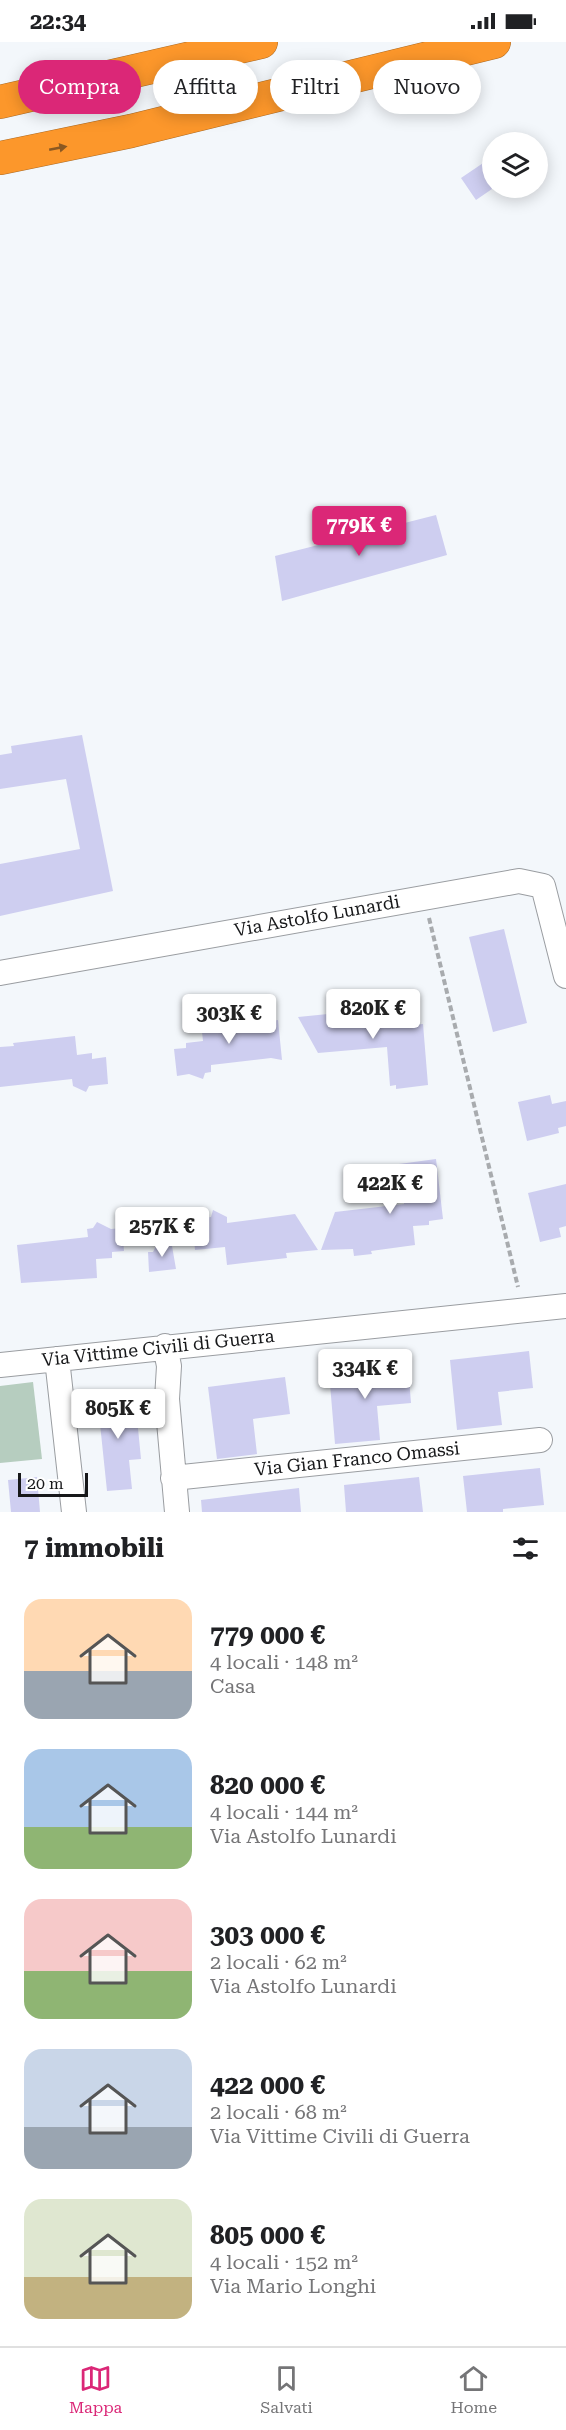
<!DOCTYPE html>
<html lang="it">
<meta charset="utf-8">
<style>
:root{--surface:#fff;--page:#f6f6f6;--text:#202124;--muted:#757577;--line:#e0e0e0;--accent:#db2777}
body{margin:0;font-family:"Roboto Serif",serif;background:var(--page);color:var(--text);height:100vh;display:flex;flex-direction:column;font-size:22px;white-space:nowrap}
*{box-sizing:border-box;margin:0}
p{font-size:20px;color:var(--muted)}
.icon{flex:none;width:33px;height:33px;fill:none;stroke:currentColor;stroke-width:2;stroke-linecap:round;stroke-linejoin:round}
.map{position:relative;height:1470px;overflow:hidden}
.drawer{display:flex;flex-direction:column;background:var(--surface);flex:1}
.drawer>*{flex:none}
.guide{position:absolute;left:18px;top:18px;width:531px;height:54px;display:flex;gap:12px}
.tools{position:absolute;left:482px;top:90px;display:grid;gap:12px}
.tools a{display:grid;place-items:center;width:66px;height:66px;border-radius:50%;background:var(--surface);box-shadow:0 3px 15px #0003;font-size:30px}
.scale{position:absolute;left:18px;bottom:15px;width:70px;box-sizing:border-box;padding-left:6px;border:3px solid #17181a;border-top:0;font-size:16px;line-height:21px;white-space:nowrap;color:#17181a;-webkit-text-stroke:4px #fff;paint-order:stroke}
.price{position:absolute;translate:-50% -51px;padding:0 14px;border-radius:6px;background:#fff;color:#222;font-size:20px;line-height:39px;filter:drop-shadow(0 2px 3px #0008)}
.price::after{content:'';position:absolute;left:50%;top:36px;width:18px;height:14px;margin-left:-9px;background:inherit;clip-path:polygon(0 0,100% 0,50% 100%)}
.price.active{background:var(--accent);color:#fff}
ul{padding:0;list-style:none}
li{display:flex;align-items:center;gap:18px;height:150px;padding:0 24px}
li span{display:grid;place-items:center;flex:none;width:168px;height:120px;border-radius:18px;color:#555}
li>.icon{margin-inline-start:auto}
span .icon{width:72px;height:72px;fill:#fffc;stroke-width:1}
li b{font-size:26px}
h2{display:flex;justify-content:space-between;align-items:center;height:72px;padding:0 24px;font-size:26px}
.tag{padding:0 21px;border-radius:27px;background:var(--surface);box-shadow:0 3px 15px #0003;font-size:21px;line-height:54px}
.tag.active{background:var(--accent);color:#fff}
.status{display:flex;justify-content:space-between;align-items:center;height:42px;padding:0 30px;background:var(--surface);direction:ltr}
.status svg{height:16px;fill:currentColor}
.menu{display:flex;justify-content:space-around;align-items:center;height:84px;border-top:2px solid var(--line);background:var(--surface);font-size:16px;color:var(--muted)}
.menu a{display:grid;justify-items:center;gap:3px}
.menu .active{color:var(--accent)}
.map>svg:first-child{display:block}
.green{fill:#b6cdbf}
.building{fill:#cecef0}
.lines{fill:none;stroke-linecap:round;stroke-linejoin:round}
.minor-casing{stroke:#9a9da1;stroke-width:26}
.highway-casing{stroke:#ac6b25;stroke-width:34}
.path{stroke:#a8abae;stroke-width:4;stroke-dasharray:6 3;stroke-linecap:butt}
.minor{stroke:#fff;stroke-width:24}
.highway{stroke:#fc972b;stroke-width:33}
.oneway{fill:#8a5822}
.labels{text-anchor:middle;stroke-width:5;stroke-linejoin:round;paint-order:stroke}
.street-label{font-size:18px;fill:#17181a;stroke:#fff}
</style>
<div class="status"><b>22:34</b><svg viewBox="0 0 49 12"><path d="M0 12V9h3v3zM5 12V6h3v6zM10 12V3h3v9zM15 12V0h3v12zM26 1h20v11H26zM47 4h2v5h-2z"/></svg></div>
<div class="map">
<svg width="566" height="1470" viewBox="0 0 566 1470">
<rect width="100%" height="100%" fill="#f3f7fb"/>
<!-- green -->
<path class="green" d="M33 1340 42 1417 0 1421V1344Z"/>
<!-- building -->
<path class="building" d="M492 115V147L476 158 461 136Z
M436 473 447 513 282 559 275 514Z
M82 693 113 849 0 874V822L80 807 66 737 0 747V713L12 711 11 704Z
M504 887 527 981 493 990 469 895Z
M390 962 392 979 407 978 408 983 423 982 428 1043 396 1047V1043L390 1044 387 1005 318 1011 298 975 328 972V968Z
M261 974 262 980 278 978 282 1018 271 1016 211 1023V1030L205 1031 203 1037 189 1032 177 1034 174 1007 186 1006V1001L203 999 201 981Z
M75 994 77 1013 92 1011V1017L106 1015 108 1042 89 1044 86 1050 73 1044 72 1037 0 1045V1005L14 1004 13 1001Z
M550 1053 552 1062 566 1059V1084L558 1086 559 1091 527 1099 518 1060Z
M436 1117 443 1177 429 1179V1183L413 1184 415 1203 371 1209 372 1212 354 1214 353 1207 321 1208 335 1170 404 1162 399 1122Z
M566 1142V1184L559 1186 561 1195 540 1200 528 1151Z
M213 1168 227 1175V1181L295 1172 318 1208 286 1211 287 1216 227 1223 225 1205 195 1208 192 1177 211 1175Z
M97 1180 111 1187 122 1186 124 1209 112 1210V1216L96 1217 97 1236 21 1241 17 1203 88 1195 87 1187 93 1186Z
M158 1200 172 1204 176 1227 149 1230 148 1210H153Z
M529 1309 533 1346 498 1350 502 1383 457 1388 450 1318Z
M408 1323 411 1361 377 1364 380 1398 335 1402 329 1330Z
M285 1335 290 1372 253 1377 257 1412 217 1417 208 1345Z
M123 1350 128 1374 137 1376 141 1417 129 1418 132 1447 107 1449 97 1353Z
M540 1426 544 1463 503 1467V1470H467L463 1434Z
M37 1435 40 1470H11L8 1438Z
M419 1435 423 1470H346L344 1443Z
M299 1446 301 1470H202L201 1458Z"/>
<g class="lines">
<defs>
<path id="minor" d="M0 931 519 839 543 844 566 934
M165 1304 169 1324 167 1357 177 1470
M57 1317 74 1470
M0 1323 566 1264
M173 1436 540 1398"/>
<path id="highway" d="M0 60 261 0
M0 116 131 89 494 0"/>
</defs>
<!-- minor casing -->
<use href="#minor" class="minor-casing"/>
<!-- highway casing -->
<use href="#highway" class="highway-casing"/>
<!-- path -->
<path class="path" d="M429 876 518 1245"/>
<!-- minor -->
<use href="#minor" class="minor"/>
<!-- highway -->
<use href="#highway" class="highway"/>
</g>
<!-- one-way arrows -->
<defs><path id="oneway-solid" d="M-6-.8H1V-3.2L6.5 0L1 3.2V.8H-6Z" transform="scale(1.5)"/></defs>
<use class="oneway" href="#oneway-solid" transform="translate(58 106) rotate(-11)"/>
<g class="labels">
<!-- street labels -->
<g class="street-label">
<text transform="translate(317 874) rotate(-10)" y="6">Via Astolfo Lunardi</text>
<text transform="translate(158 1306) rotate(-6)" y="6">Via Vittime Civili di Guerra</text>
<text transform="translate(357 1417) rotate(-6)" y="6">Via Gian Franco Omassi</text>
</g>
</g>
</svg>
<div class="tools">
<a><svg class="icon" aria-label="layers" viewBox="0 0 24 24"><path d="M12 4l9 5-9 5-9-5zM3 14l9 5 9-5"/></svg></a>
</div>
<div class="scale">20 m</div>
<b class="price active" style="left:359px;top:515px">779K €</b>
<b class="price" style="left:373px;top:998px">820K €</b>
<b class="price" style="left:229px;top:1003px">303K €</b>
<b class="price" style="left:390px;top:1173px">422K €</b>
<b class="price" style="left:162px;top:1216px">257K €</b>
<b class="price" style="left:365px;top:1358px">334K €</b>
<b class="price" style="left:118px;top:1398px">805K €</b>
<div class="guide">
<a class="tag active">Compra</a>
<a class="tag">Affitta</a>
<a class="tag">Filtri</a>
<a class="tag">Nuovo</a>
</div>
</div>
<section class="drawer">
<h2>7 immobili<svg class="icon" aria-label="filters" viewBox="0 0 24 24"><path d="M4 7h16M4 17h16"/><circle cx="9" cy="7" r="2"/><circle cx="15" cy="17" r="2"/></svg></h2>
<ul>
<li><span style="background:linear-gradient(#ffd9b3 60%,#9aa5b1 0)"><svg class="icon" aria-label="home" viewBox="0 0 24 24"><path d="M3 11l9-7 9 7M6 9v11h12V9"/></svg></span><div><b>779 000 €</b><p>4 locali · 148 m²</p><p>Casa</p></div></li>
<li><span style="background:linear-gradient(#a9c7e8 65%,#8fb573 0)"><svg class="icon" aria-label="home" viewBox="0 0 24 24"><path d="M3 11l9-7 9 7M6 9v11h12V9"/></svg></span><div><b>820 000 €</b><p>4 locali · 144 m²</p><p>Via Astolfo Lunardi</p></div></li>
<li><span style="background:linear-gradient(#f6c9c9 60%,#8fb573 0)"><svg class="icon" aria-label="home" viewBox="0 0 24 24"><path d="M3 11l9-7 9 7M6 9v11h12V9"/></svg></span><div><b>303 000 €</b><p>2 locali · 62 m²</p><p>Via Astolfo Lunardi</p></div></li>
<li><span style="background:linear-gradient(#c9d6e8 65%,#9aa5b1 0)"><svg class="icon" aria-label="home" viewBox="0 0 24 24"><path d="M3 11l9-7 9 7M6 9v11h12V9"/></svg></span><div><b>422 000 €</b><p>2 locali · 68 m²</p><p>Via Vittime Civili di Guerra</p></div></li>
<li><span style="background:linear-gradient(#dfe7d0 65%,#c2b280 0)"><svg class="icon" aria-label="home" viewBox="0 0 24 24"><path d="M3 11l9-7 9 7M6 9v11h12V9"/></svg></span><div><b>805 000 €</b><p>4 locali · 152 m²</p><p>Via Mario Longhi</p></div></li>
</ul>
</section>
<nav class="menu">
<a class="active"><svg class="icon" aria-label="map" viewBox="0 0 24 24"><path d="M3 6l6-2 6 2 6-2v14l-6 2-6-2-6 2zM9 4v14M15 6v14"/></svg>Mappa</a>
<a><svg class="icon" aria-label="saved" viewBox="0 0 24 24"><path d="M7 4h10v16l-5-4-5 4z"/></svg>Salvati</a>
<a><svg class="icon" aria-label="home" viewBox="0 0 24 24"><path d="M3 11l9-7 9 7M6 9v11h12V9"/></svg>Home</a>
</nav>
